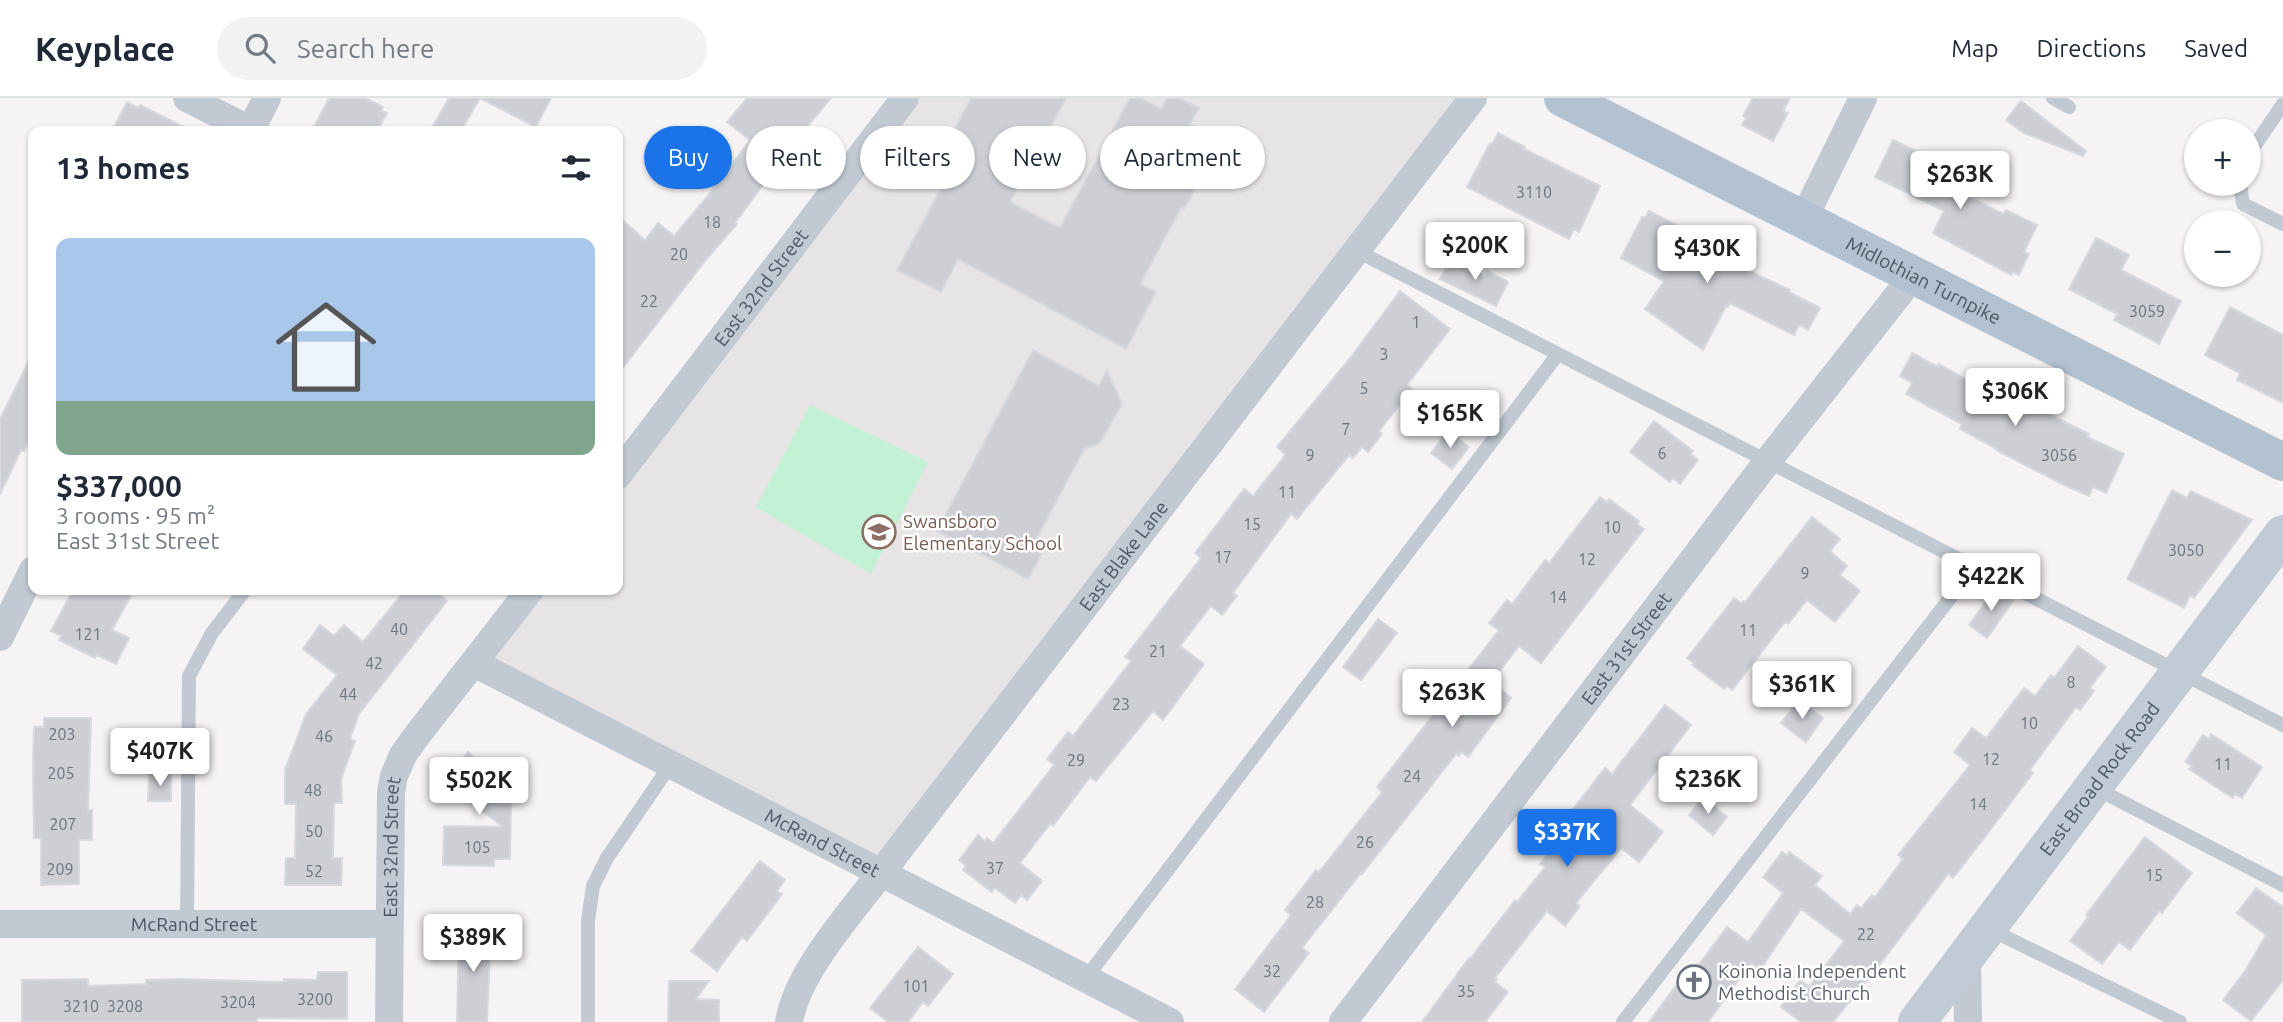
<!DOCTYPE html>
<meta charset="utf-8">
<style>
:root{--surface:#fff;--page:#f2f2f3;--text:#1f2937;--muted:#747a83;--line:#e0e1e3;--accent:#1a73e8}
body{margin:0;font-family:Ubuntu,sans-serif;background:var(--page);color:var(--text);height:100vh;display:flex;flex-direction:column;font-size:26px;white-space:nowrap}
*{box-sizing:border-box;margin:0}
p{font-size:23px;color:var(--muted)}
.icon{flex:none;width:38px;height:38px;fill:none;stroke:currentColor;stroke-width:2;stroke-linecap:round;stroke-linejoin:round}
.map{position:relative;flex:1;overflow:hidden}
.panel{position:absolute;left:28px;top:28px;width:595px;height:469px;display:flex;flex-direction:column;background:var(--surface);border-radius:14px;box-shadow:0 2px 5px #0004}
.panel>*{flex:none}
.banner{position:absolute;left:644px;top:28px;width:665px;height:63px;display:flex;gap:14px}
.fabs{position:absolute;left:2184px;top:21px;display:grid;gap:14px}
.fabs a{display:grid;place-items:center;width:77px;height:77px;border-radius:50%;background:var(--surface);box-shadow:0 2px 5px #0004;font-size:35px}
.price{position:absolute;translate:-50% -60px;padding:0 16px;border-radius:7px;background:#fff;color:#222;font-size:23px;line-height:46px;filter:drop-shadow(0 2px 4px #0008)}
.price::after{content:'';position:absolute;left:50%;top:42px;width:21px;height:16px;margin-left:-10px;background:inherit;clip-path:polygon(0 0,100% 0,50% 100%)}
.price.on{background:var(--accent);color:#fff}
ul{padding:0;list-style:none}
li{display:grid;align-content:center;gap:14px;height:371px;padding:0 28px}
li span{display:grid;place-items:center;height:217px;border-radius:14px;color:#555}
li>.icon{margin-inline-start:auto}
span .icon{width:126px;height:126px;fill:#fffc;stroke-width:1}
li b{font-size:30px}
h2{display:flex;justify-content:space-between;align-items:center;height:84px;padding:0 28px;font-size:30px}
.pill{padding:0 24px;border-radius:32px;background:var(--surface);box-shadow:0 2px 5px #0004;font-size:24px;line-height:63px}
.pill.on{background:var(--accent);color:#fff}
header{display:flex;align-items:center;gap:42px;box-sizing:border-box;height:98px;padding:0 35px;background:var(--surface);border-bottom:2px solid var(--line)}
header strong{font-size:33px}
nav{display:flex;gap:38px;margin-inline-start:auto;font-size:24px}
.search{width:490px;height:63px;background:var(--page);display:flex;align-items:center;gap:18px;box-sizing:border-box;padding:0 24px;border-radius:38px;color:var(--muted);font-size:26px}
.map>svg:first-child{display:block}
.education{fill:#e6e4e5}
.green{fill:#c3f1d5}
.building{fill:#cdcfd5;stroke:#d7d9de;stroke-width:2}
.lines{fill:none;stroke-linecap:round;stroke-linejoin:round}
.service{stroke:#c1cad2;stroke-width:14}
.minor{stroke:#c1cad2;stroke-width:28}
.secondary{stroke:#c1cbd6;stroke-width:38}
.primary{stroke:#b3c2d1;stroke-width:38}
.labels{text-anchor:middle;stroke-width:5;stroke-linejoin:round;paint-order:stroke}
.number-label{font-size:16px;fill:#6b747e}
.street-label{font-size:19px;fill:#4a5661;stroke:#fff}
.education-label{font-size:19px;fill:#785e54;stroke:#fff;text-anchor:start}
.worship-label{font-size:19px;fill:#5b616d;stroke:#fff;text-anchor:start}
</style>
<header>
<strong>Keyplace</strong>
<div class="search"><svg class="icon" aria-label="search" viewBox="0 0 24 24"><circle cx="10" cy="10" r="6"/><path d="M15 15l6 6"/></svg>Search here</div>
<nav><a>Map</a><a>Directions</a><a>Saved</a></nav>
</header>
<div class="map">
<svg width="2283" height="924" viewBox="0 0 2283 924">
<rect width="100%" height="100%" fill="#f5f3f3"/>
<!-- education -->
<path class="education" d="M905 0H1473L881 775 471 568 529 492H618V376Z"/>
<!-- green -->
<path class="green" d="M810 307 928 364 871 476 756 409Z"/>
<!-- building -->
<path class="building" d="M329 0H365L383 9 381 13 387 15 377 33H312Z
M449 0H551L536 29 480 0 461 33H430Z
M747 0H831L797 41 801 43 781 69 778 67 735 125 737 126 705 163 618 276V118L645 142 658 125 674 138 706 100 750 42 727 24Z
M971 0H1066L1010 104 1060 130 1130 0H1141L1161 11 1167 0H1179L1199 10 1190 26 1221 42 1184 111 1181 110 1140 186 1156 194 1126 251 958 161 941 194 897 172 950 74 936 66Z
M1753 0H1790L1783 13 1788 15 1773 43 1742 27 1746 20 1743 18Z
M2021 3 2086 53 2083 58 2024 35 2006 22Z
M127 4 138 10 140 7 192 33H112Z
M1498 35 1525 49 1524 51 1600 88 1579 134 1574 131 1569 141 1467 89 1490 45 1492 46Z
M1893 42 1946 68 1938 83 2003 116 2006 112 2037 127 2024 154 2029 156 2019 177 2013 174 2011 177 1933 135 1944 113 1875 79Z
M1649 113 1677 127 1674 134 1715 154 1714 156 1790 192 1789 194 1820 210 1808 232 1799 227 1794 237 1730 205 1728 209 1726 208 1703 252 1645 211 1664 183 1621 160 1642 119 1645 120Z
M2096 140 2129 157 2121 172 2181 203 2159 246 2114 222 2117 216 2069 191Z
M1451 160 1485 178 1487 173 1508 184 1496 208 1440 181Z
M1400 193 1450 231 1407 287 1412 291 1379 333 1382 336 1368 354 1362 349 1353 360 1349 357 1297 421 1291 416 1233 495 1237 498 1222 517 1211 508 1180 548 1204 566 1163 622 1153 613 1096 683 1090 679 1053 728 1050 726 1020 765 1042 783 1027 802 1021 797 1015 805 995 790 992 794 963 772 966 768 959 762 978 737 985 743 987 740 993 745 1054 667 1047 661 1068 634 1073 638 1131 563 1125 559 1201 460 1195 455 1244 391 1253 398 1283 360 1285 356 1277 349 1351 259Z
M2230 209 2283 237V305L2237 282 2240 275 2205 257Z
M1033 252 1099 288 1107 272 1122 306 1099 346 1084 351 1036 442 1041 457 1028 481 937 433Z
M33 255V333L24 353 21 352 0 396V321Z
M1912 255 1938 269 1939 266 1981 290 1984 285 2021 305 2022 303 2089 336 2087 339 2124 356 2106 395 2093 389 2089 398 2066 388 1996 352 1997 351 1960 331 1962 326 1906 296 1912 285 1900 278Z
M1654 323 1693 353 1691 356 1698 362 1680 386 1673 380 1670 384 1630 354Z
M1448 333 1469 349 1452 371 1431 355Z
M2172 392 2187 400 2191 393 2252 422 2194 500 2190 497 2184 510 2127 481Z
M1600 399 1607 404 1609 401 1639 423 1637 426 1644 431 1541 565 1519 548 1492 583 1511 600 1468 659 1461 654 1459 658 1456 656 1410 715 1362 776 1361 775 1302 850 1309 855 1264 914 1235 891 1291 817 1285 812 1316 772 1319 774 1382 694 1377 689 1499 532 1489 525 1507 502 1512 506 1545 462 1549 465Z
M1812 419 1840 441 1830 453 1847 468 1840 477 1860 493 1835 524 1807 502 1788 526 1785 524 1732 592 1727 588 1724 591 1692 567 1694 565 1687 560 1734 500 1741 505 1743 503 1745 504Z
M1995 491 2013 503 1987 540 1969 527Z
M73 492H134L112 532 129 540 116 566 97 557 95 560 59 542 61 538 51 533Z
M405 492H433L447 503 359 616 350 641 355 643 341 681 342 705H334L333 760H342L341 787H285L286 760H295L296 706H285V672L306 616 337 577 303 551 320 527 334 538 344 527 363 544Z
M1378 521 1397 535 1361 582 1343 569Z
M2078 548 2106 569 2090 590 2094 593 2080 612 2076 609 2030 672 2033 675 1988 735 1953 780 1948 776 1878 869 1833 924H1801L1781 909 1800 882 1809 889 1844 843 1801 811 1760 872 1751 865 1708 924H1649L1689 870 1694 873 1727 829 1748 844 1783 795 1763 779 1782 754 1787 757 1789 754 1822 778 1815 787 1850 816 1857 807 1861 810 1872 797 1875 799 1903 761 1898 757 1970 667 1954 654 1972 630 1986 640 2024 590 2035 598 2051 577 2054 580Z
M1799 602 1823 620 1806 644 1781 625Z
M1665 607 1691 627 1630 707 1663 734 1639 764 1621 750 1576 805 1580 808 1565 828 1547 813 1495 880 1497 881 1495 884 1508 894 1485 924H1422L1469 860 1470 861 1515 802 1517 804 1545 769 1540 766 1566 734 1560 728 1605 670 1612 676Z
M44 620H91L88 712H92V742H79V786L41 787V740H34L33 667 34 629H44Z
M2211 636 2262 669 2242 700 2235 696 2233 700 2189 671 2192 668 2185 664 2203 637 2209 641Z
M468 654 510 688 503 696 511 703 510 761H494V768L443 767 444 728 503 729 445 684Z
M149 676H171V703H148Z
M1703 699 1727 719 1713 737 1689 717Z
M2145 739 2192 775 2162 815 2159 813 2130 852 2119 844 2102 866 2070 843 2088 819 2086 817Z
M760 763 785 782 777 793 782 796 747 843 742 839 717 873 691 853Z
M2256 790 2283 809V882L2251 923 2223 902 2245 873 2266 837 2237 815Z
M459 829 491 830 487 924H457Z
M918 849 953 876 928 908 923 904 908 924H888L870 910Z
M318 874H347V921L257 920V924H22V882L88 881V888L146 886V882L181 881 284 884V881L317 882Z
M669 883H709L696 901 719 902V924H668Z"/>
<g class="lines">
<!-- service -->
<path class="service" d="M2053 0 2069 9
M2249 56 2283 6
M2240 86 2243 106 2283 126
M1355 152 2283 627
M2095 690 2283 787
M187 826 189 578 212 535 245 492
M1989 831 2180 924
M1086 880 1558 256
M588 924V823L593 788 607 760 671 666
M1623 924 1974 469"/>
<!-- minor -->
<g class="minor">
<path d="M187 0 250 32"/>
<path d="M250 33 267 0"/>
<path d="M1803 122 1863 0"/>
<path id="s1" d="M618 377 905 0"/>
<path d="M0 539 33 472"/>
<path id="s2" d="M474 565 1170 924"/>
<path id="s3" d="M0 826H389"/>
<path d="M1967 858 1968 924"/>
<path id="s4" d="M389 924 391 694 394 678 403 657 415 640 530 492"/>
<path id="s5" d="M789 924C797 874 850 816 881 775L1473 0"/>
<path id="s6" d="M1343 924 1767 364 1913 178"/>
</g>
<!-- secondary -->
<path class="secondary" id="s7" d="M1917 924 2283 436"/>
<!-- primary -->
<path class="primary" id="s8" d="M1563 0 2283 364"/>
</g>
<!-- icons -->
<defs>
<symbol id="school-ring" viewBox="-11 -11 22 22"><circle r="9.5" fill="#fff" stroke="#8d6e63" stroke-width="1.5"/><path d="M0-5L7-2L0 1L-7-2ZM-4 1L0 2.5L4 1V4Q0 6-4 4Z" fill="#8d6e63"/></symbol>
<symbol id="church-ring" viewBox="-11 -11 22 22"><circle r="9.5" fill="#fff" stroke="#6b7280" stroke-width="1.5"/><path d="M-1.2-6h2.4v3.5h3.3v2.4h-3.3V6h-2.4V-.1h-3.3v-2.4h3.3Z" fill="#6b7280"/></symbol>
</defs>
<g fill-rule="evenodd">
<use href="#school-ring" x="860" y="415" width="38" height="38"/>
<use href="#church-ring" x="1675" y="865" width="38" height="38"/>
</g>
<g class="labels">
<!-- number labels -->
<g class="number-label">
<text x="1534" y="100">3110</text>
<text x="712" y="130">18</text>
<text x="679" y="162">20</text>
<text x="649" y="209">22</text>
<text x="2147" y="219">3059</text>
<text x="1416" y="230">1</text>
<text x="1384" y="262">3</text>
<text x="1364" y="296">5</text>
<text x="1346" y="337">7</text>
<text x="1662" y="361">6</text>
<text x="1310" y="363">9</text>
<text x="2059" y="363">3056</text>
<text x="1287" y="400">11</text>
<text x="1252" y="432">15</text>
<text x="1612" y="435">10</text>
<text x="2186" y="458">3050</text>
<text x="1223" y="465">17</text>
<text x="1587" y="467">12</text>
<text x="1805" y="481">9</text>
<text x="1558" y="505">14</text>
<text x="399" y="537">40</text>
<text x="1748" y="538">11</text>
<text x="88" y="542">121</text>
<text x="1158" y="559">21</text>
<text x="374" y="571">42</text>
<text x="2071" y="590">8</text>
<text x="348" y="602">44</text>
<text x="1121" y="612">23</text>
<text x="2029" y="631">10</text>
<text x="62" y="642">203</text>
<text x="324" y="644">46</text>
<text x="1991" y="667">12</text>
<text x="1076" y="668">29</text>
<text x="2223" y="672">11</text>
<text x="61" y="681">205</text>
<text x="1412" y="684">24</text>
<text x="313" y="698">48</text>
<text x="1978" y="712">14</text>
<text x="63" y="732">207</text>
<text x="314" y="739">50</text>
<text x="1365" y="750">26</text>
<text x="477" y="755">105</text>
<text x="995" y="776">37</text>
<text x="60" y="777">209</text>
<text x="314" y="779">52</text>
<text x="2154" y="783">15</text>
<text x="1315" y="810">28</text>
<text x="1866" y="842">22</text>
<text x="1272" y="879">32</text>
<text x="916" y="894">101</text>
<text x="1466" y="899">35</text>
<text x="315" y="907">3200</text>
<text x="238" y="910">3204</text>
<text x="81" y="914">3210</text>
<text x="125" y="914">3208</text>
</g>
<!-- street labels -->
<g class="street-label">
<text dy="7" stroke="none"><textPath href="#s8" startOffset="404">Midlothian Turnpike</textPath></text>
<text dy="7" stroke="none"><textPath href="#s1" startOffset="236">East 32nd Street</textPath></text>
<text dy="7" stroke="none"><textPath href="#s5" startOffset="576">East Blake Lane</textPath></text>
<text dy="7" stroke="none"><textPath href="#s6" startOffset="469">East 31st Street</textPath></text>
<text dy="7" stroke="none"><textPath href="#s7" startOffset="304">East Broad Rock Road</textPath></text>
<text dy="7" stroke="none"><textPath href="#s2" startOffset="392">McRand Street</textPath></text>
<text dy="7" stroke="none"><textPath href="#s4" startOffset="175">East 32nd Street</textPath></text>
<text dy="7" stroke="none"><textPath href="#s3" startOffset="194">McRand Street</textPath></text>
</g>
<!-- education labels -->
<g class="education-label">
<text x="903" y="430">Swansboro<tspan x="903" dy="22">Elementary School</tspan></text>
</g>
<!-- worship labels -->
<g class="worship-label">
<text x="1718" y="880">Koinonia Independent<tspan x="1718" dy="22">Methodist Church</tspan></text>
</g>
</g>
</svg>
<div class="fabs">
<a>+</a>
<a>−</a>
</div>
<b class="price" style="left:1960px;top:113px">$263K</b>
<b class="price" style="left:1475px;top:184px">$200K</b>
<b class="price" style="left:1707px;top:187px">$430K</b>
<b class="price" style="left:2015px;top:330px">$306K</b>
<b class="price" style="left:1450px;top:352px">$165K</b>
<b class="price" style="left:1991px;top:515px">$422K</b>
<b class="price" style="left:1802px;top:623px">$361K</b>
<b class="price" style="left:1452px;top:631px">$263K</b>
<b class="price" style="left:160px;top:690px">$407K</b>
<b class="price" style="left:1708px;top:718px">$236K</b>
<b class="price" style="left:479px;top:719px">$502K</b>
<b class="price on" style="left:1567px;top:771px">$337K</b>
<b class="price" style="left:473px;top:876px">$389K</b>
<div class="banner">
<a class="pill on">Buy</a>
<a class="pill">Rent</a>
<a class="pill">Filters</a>
<a class="pill">New</a>
<a class="pill">Apartment</a>
</div>
<section class="panel">
<h2>13 homes<svg class="icon" aria-label="filters" viewBox="0 0 24 24"><path d="M4 7h16M4 17h16"/><circle cx="9" cy="7" r="2"/><circle cx="15" cy="17" r="2"/></svg></h2>
<ul>
<li><span style="background:linear-gradient(#a9c7e8 75%,#7fa58c 0)"><svg class="icon" aria-label="home" viewBox="0 0 24 24"><path d="M3 11l9-7 9 7M6 9v11h12V9"/></svg></span><div><b>$337,000</b><p>3 rooms · 95 m²</p><p>East 31st Street</p></div></li>
</ul>
</section>
</div>
